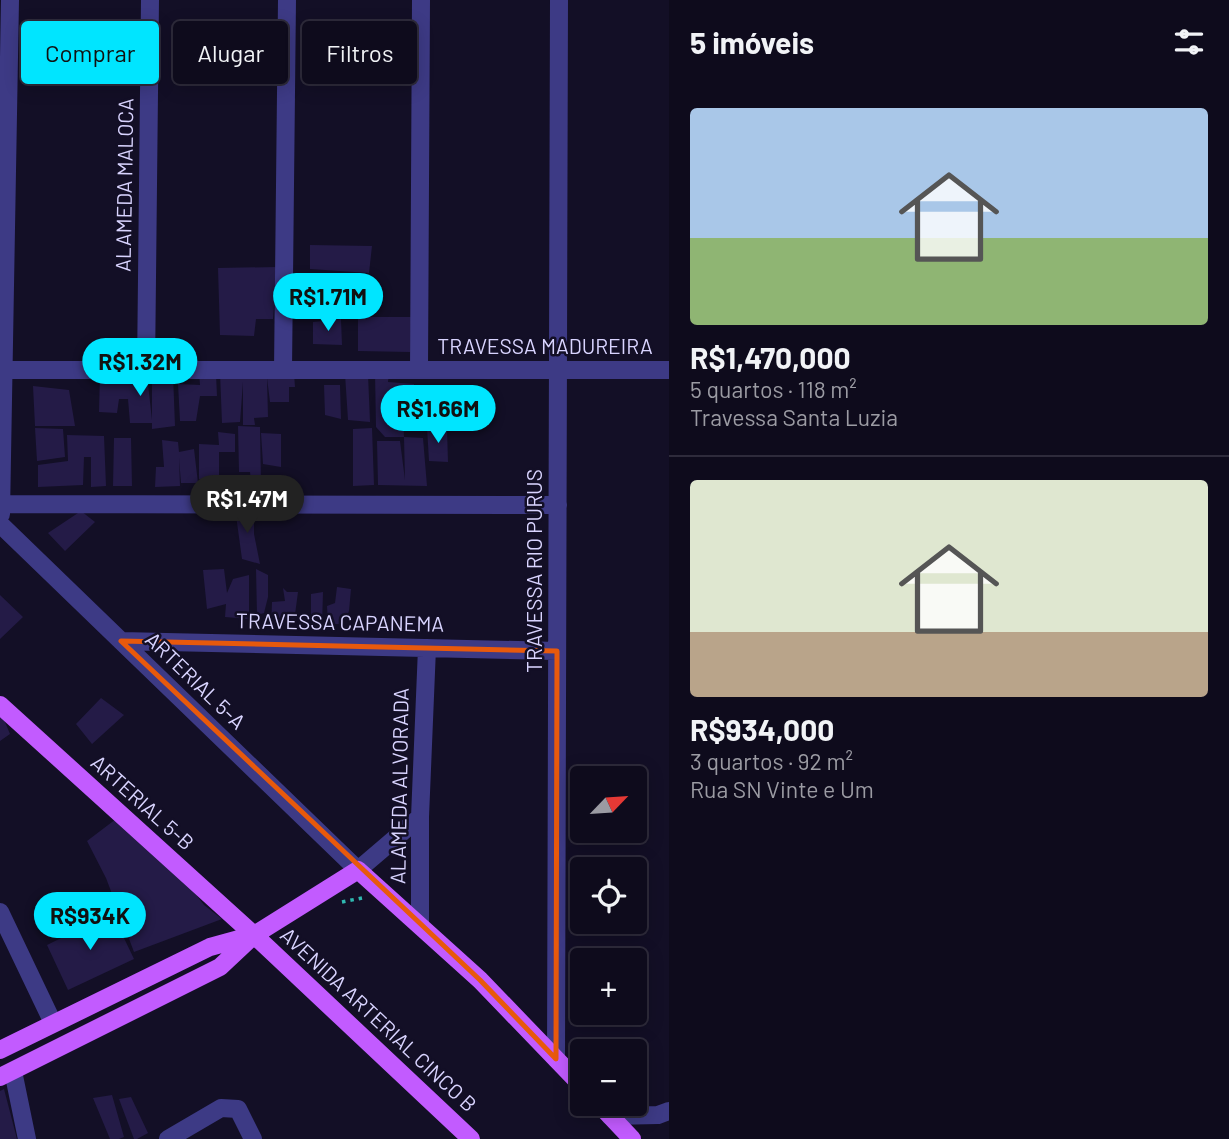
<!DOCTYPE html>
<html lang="pt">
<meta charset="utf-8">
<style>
:root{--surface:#0e0b1c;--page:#171425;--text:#f1f3f6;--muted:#9b9ba3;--line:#2e2b3b;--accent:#00e5ff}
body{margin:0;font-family:Barlow,sans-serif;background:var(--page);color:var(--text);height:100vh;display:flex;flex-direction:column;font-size:26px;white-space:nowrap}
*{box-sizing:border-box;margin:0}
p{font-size:23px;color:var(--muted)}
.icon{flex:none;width:38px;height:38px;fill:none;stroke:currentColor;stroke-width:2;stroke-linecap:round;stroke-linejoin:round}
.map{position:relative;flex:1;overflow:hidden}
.panel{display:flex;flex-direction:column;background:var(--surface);width:560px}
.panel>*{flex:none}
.top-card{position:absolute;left:21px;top:21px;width:542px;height:63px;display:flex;gap:14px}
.needle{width:46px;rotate:65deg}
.buttons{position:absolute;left:570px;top:766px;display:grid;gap:14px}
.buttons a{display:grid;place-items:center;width:77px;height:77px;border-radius:7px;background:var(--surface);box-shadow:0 4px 18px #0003,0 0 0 2px var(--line);font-size:35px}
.price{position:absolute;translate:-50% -60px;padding:0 16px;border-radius:24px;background:var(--accent);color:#111;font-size:23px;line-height:46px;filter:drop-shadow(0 2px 4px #0008)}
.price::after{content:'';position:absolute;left:50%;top:42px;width:21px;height:16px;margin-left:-10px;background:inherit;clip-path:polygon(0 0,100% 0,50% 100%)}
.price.selected{background:#222;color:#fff}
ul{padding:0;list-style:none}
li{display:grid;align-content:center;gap:14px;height:371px;padding:0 21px}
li+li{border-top:2px solid var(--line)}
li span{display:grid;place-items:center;height:217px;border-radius:7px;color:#555}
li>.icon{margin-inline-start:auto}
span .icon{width:126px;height:126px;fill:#fffc;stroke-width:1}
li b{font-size:30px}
h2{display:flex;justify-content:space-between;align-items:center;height:84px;padding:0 21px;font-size:30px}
.chip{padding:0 24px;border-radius:7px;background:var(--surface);box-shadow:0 4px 18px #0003,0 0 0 2px var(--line);font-size:24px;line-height:63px}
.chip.selected{background:var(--accent);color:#111}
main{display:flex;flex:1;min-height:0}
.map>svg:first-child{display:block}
.building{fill:#241b47}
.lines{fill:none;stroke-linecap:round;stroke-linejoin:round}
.path{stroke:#2fb8b0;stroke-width:3.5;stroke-dasharray:3.5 5;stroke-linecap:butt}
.minor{stroke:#3d3a85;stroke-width:18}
.major{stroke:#c25bff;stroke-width:18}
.marked{fill:none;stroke:#e8590c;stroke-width:5;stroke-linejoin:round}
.labels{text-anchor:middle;stroke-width:5;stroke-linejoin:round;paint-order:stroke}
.street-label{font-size:21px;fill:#d9d4ff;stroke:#130f26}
</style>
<main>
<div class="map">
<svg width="669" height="1139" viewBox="0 0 669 1139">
<rect width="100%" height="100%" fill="#130f26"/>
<!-- building -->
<path class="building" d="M310 245 372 246 369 273 310 269Z
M277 267 273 319H256L254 336 220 335 218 268Z
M325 274H357V295L323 294Z
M370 286 369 311 323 317 324 298 360 297V287Z
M358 317H411L410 352 358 351Z
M341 319 342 345 313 344V322Z
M100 373 147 375 152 420V374H173L175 426 152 429V423H130L128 399H119L117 413 99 412Z
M199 373 216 374 217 396H200L196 421H180L178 384 200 385Z
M220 373H294L295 387H289V402H270L267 378 268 417 254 418 255 425H243V382L240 422 222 423Z
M375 373H389L388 382 414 384 415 416H403L404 437H385L376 427Z
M345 374H368L370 422 348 420Z
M324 385H340L341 419 325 415Z
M33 386 69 390 75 426H35Z
M238 426 260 427 261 483 251 482 250 472H239Z
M427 427 447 429 448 462 429 461Z
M35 428 63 429 65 457 37 461Z
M372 428 374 485 353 486V429Z
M218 432 235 434V452H219V484L199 479V444L219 445Z
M261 433 281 434V467L263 464Z
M67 435 104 436 106 486 91 487V457H84L83 485 38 487V465L68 461Z
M404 437 423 438 427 486 378 485 377 441H400L405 480Z
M114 438H131L132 486H113Z
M162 440 178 442 179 452 194 449 198 483H181L179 458 180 486 155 487 156 467H164Z
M235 508 254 509V534L260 564 242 559Z
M81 511 95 522 65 551 48 533Z
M224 569 227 593 233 579 249 575V619L225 617 226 604 207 609 203 570Z
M256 569 268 575V597L264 613 257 615Z
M337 587 351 589 349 611 343 624H328L327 606 335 603Z
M283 588 287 592H298L294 622 271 628 272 602 285 601Z
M323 592 322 626 311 625V594Z
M0 595 23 617 0 639Z
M101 698 124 715 92 744 76 724Z
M0 710 10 734 0 741Z
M116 819 191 888 204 905 222 919 134 952 106 878 87 841Z
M112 913 134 959 68 990 47 945Z
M4 1089 17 1139H0V1091Z
M112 1095 124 1137 119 1139H110L93 1098Z
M131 1097 148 1133 137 1139H134L119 1099Z"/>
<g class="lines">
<!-- path -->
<path class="path" d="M342 902 362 898"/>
<!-- minor -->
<path class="minor" d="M2 370H669
M146 370 150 0
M283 370 287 0
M419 370 421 0
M2 504 558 505
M1 514 10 0
M0 524 358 870 420 817
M121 641 557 651
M0 912 53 1023
M420 925V817L427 648
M556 1059 559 0
M13 1071 27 1139
M610 1116 658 1115 669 1111
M168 1139 221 1108 238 1109 253 1139"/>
<!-- major -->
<path class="major" d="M0 705 254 935 471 1139
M0 1050 210 947 250 936
M0 1077 220 967 254 935 358 870 480 980 583 1087
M599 1104 632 1139"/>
</g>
<!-- marked area -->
<path class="marked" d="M121 641 557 651 556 1059 480 980Z"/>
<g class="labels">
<!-- street labels -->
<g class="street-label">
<text transform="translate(125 185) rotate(-89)" y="7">ALAMEDA MALOCA</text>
<text x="545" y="354">TRAVESSA MADUREIRA</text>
<text transform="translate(535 571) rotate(-90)" y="7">TRAVESSA RIO PURUS</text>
<text transform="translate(340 623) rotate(1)" y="7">TRAVESSA CAPANEMA</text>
<text transform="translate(195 681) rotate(44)" y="7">ARTERIAL 5-A</text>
<text transform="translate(400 786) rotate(-89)" y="7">ALAMEDA ALVORADA</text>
<text transform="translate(142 803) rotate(42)" y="7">ARTERIAL 5-B</text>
<text transform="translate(378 1020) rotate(43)" y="7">AVENIDA ARTERIAL CINCO B</text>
</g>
</g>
</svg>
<div class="buttons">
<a><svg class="needle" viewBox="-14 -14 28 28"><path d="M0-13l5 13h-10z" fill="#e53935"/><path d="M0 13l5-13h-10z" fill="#9b9ba3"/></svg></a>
<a><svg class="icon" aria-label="locate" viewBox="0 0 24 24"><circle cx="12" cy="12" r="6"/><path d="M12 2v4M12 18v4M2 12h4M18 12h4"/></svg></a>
<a>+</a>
<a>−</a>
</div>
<b class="price" style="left:328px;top:333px">R$1.71M</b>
<b class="price" style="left:140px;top:398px">R$1.32M</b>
<b class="price" style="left:438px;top:445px">R$1.66M</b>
<b class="price selected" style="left:247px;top:535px">R$1.47M</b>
<b class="price" style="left:90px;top:952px">R$934K</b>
<div class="top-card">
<a class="chip selected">Comprar</a>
<a class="chip">Alugar</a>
<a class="chip">Filtros</a>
</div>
</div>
<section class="panel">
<h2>5 imóveis<svg class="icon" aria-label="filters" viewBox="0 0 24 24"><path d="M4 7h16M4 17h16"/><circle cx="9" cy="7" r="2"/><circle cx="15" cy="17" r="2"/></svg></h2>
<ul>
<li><span style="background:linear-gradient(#a9c7e8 60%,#8fb573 0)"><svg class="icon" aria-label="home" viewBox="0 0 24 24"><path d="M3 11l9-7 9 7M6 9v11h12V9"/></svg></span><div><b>R$1,470,000</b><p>5 quartos · 118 m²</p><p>Travessa Santa Luzia</p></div></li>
<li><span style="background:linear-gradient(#dfe7d0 70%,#b9a48a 0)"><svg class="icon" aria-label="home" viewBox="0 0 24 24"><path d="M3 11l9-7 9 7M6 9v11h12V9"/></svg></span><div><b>R$934,000</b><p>3 quartos · 92 m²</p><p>Rua SN Vinte e Um</p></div></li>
</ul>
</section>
</main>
